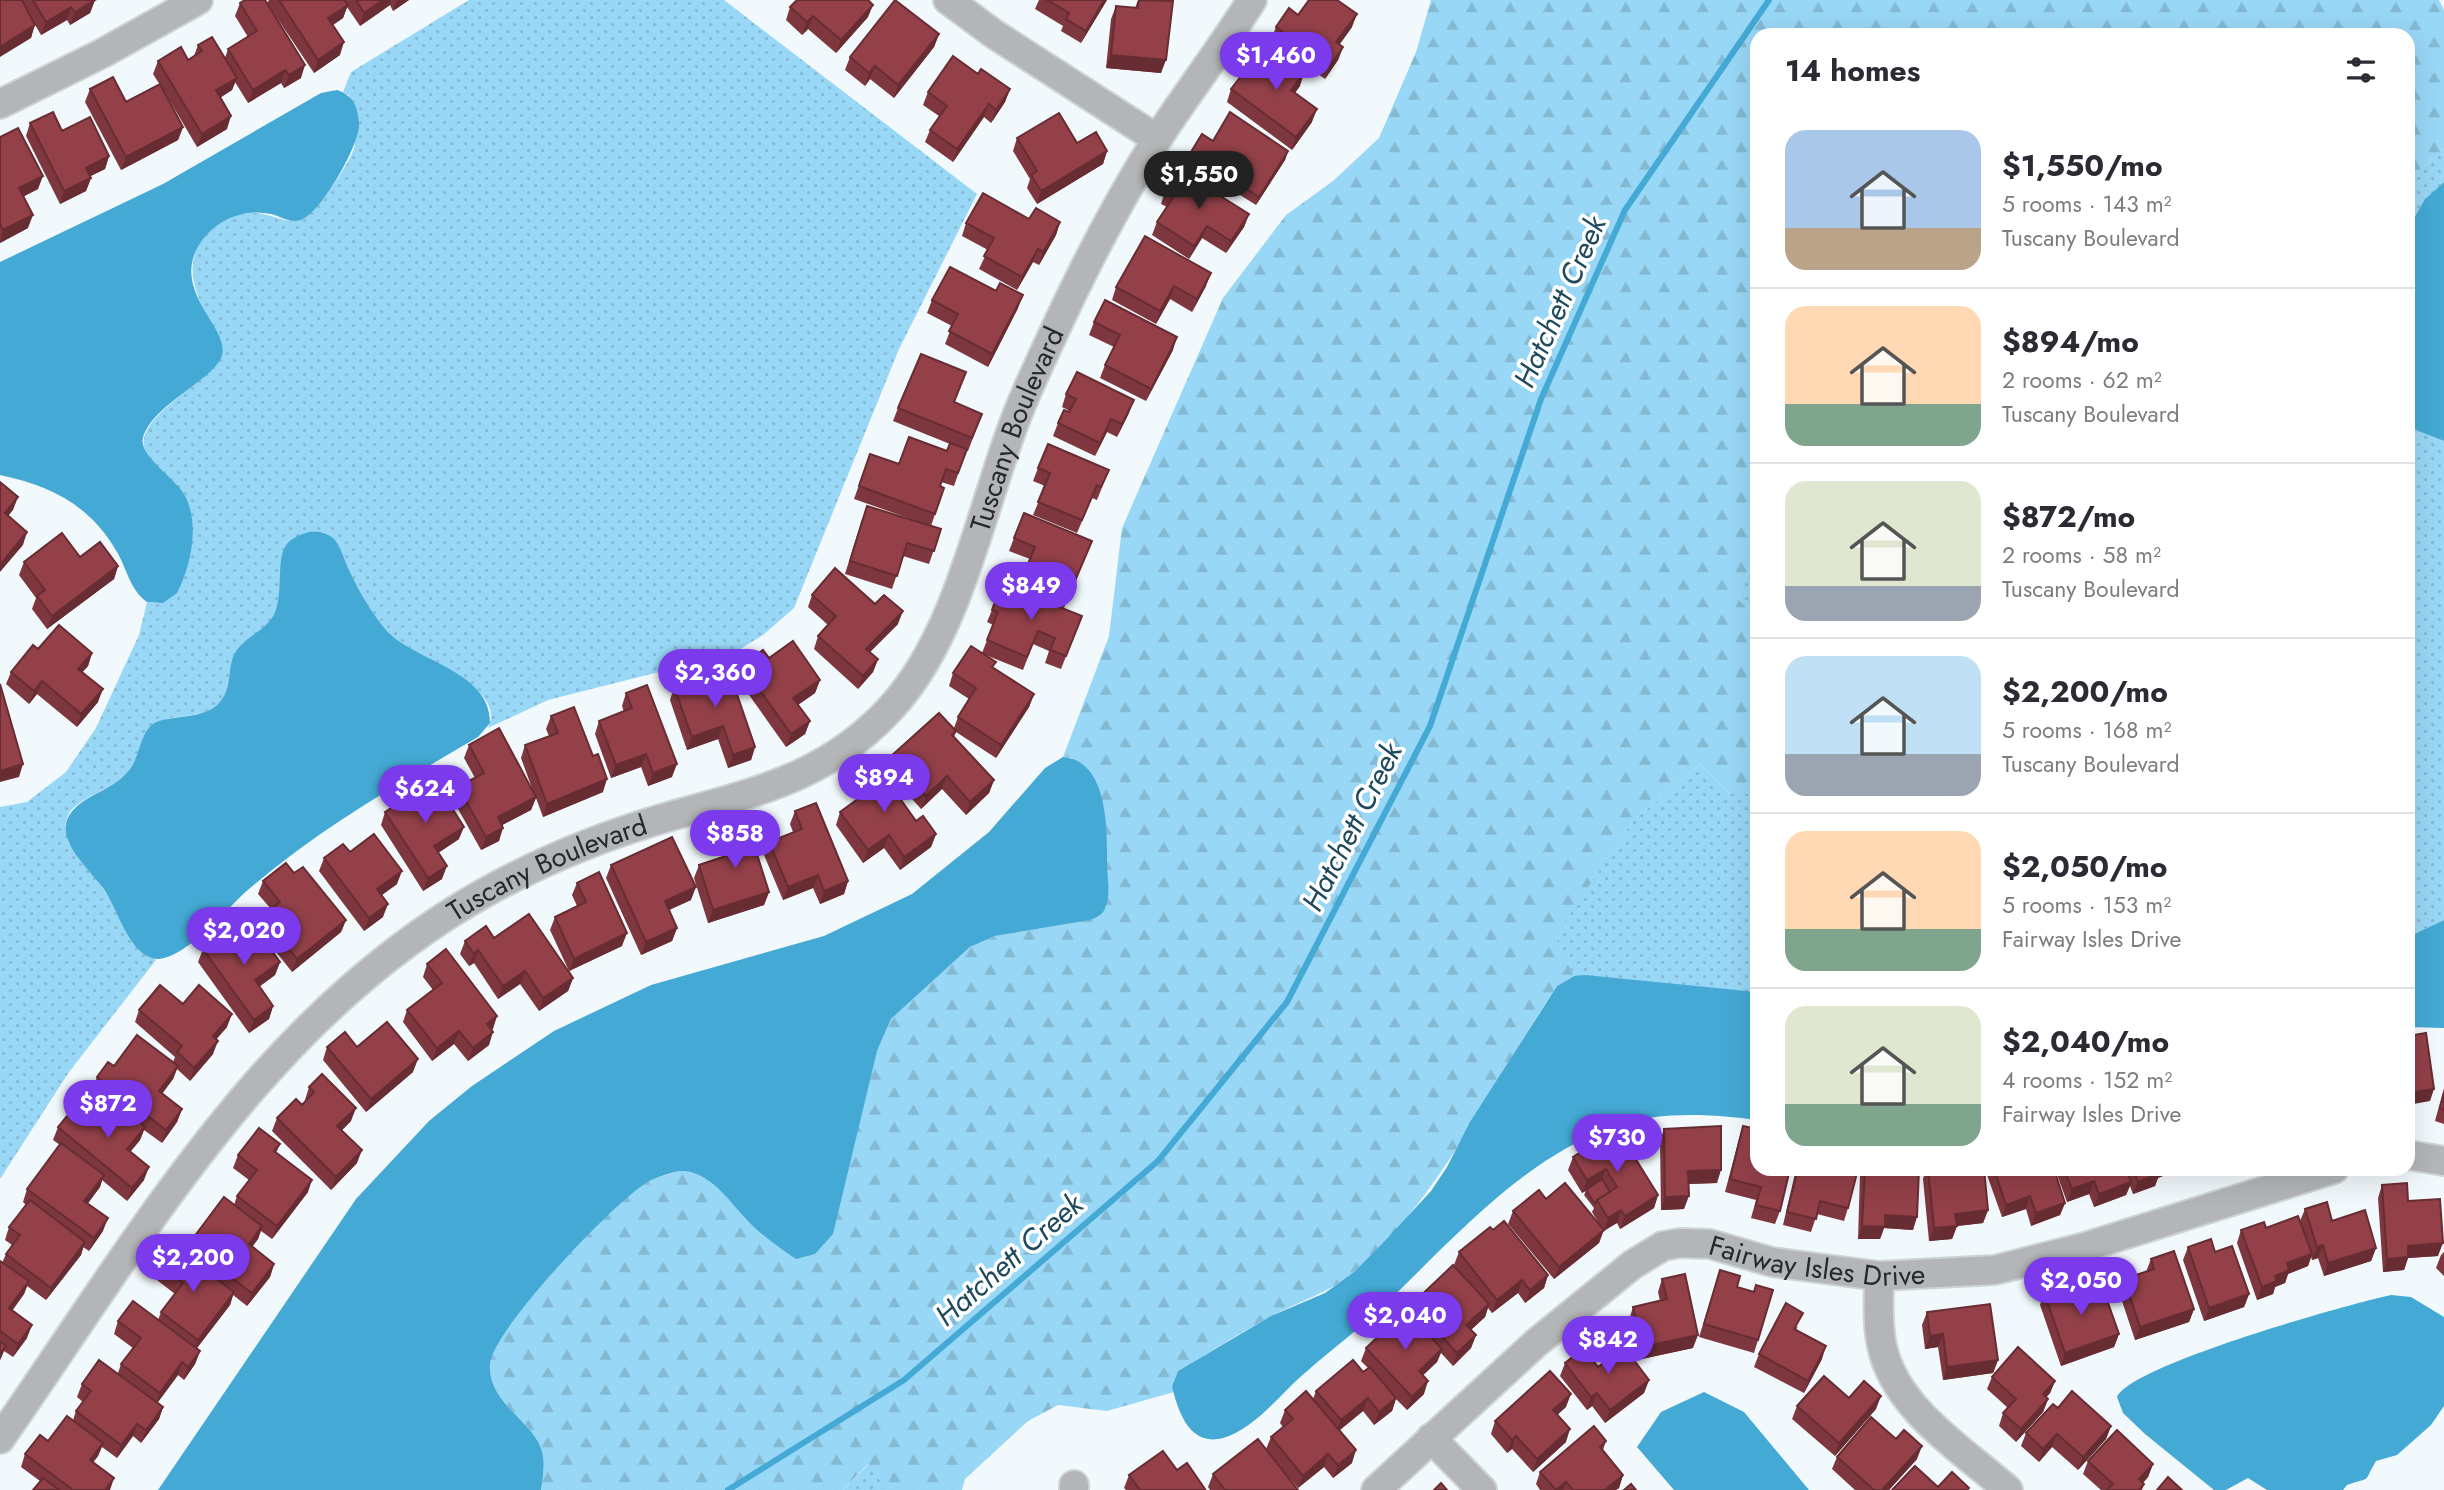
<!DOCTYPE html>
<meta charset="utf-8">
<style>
:root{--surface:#fff;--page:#f7f7f7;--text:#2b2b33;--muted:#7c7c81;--line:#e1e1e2;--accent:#7c3aed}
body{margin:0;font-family:Jost,sans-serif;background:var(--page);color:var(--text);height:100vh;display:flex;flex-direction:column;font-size:26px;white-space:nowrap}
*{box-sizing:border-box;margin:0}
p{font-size:23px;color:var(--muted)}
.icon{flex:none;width:38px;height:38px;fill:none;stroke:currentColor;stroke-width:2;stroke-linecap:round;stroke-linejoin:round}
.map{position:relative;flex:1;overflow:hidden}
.drawer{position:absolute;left:1750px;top:28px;width:665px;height:1148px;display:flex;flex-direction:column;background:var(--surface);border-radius:21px;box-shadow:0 7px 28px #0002}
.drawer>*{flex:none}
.price{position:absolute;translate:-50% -60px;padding:0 16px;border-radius:24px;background:var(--accent);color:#fff;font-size:23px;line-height:46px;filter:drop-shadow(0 2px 4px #0008)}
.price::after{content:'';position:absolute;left:50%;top:42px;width:21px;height:16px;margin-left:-10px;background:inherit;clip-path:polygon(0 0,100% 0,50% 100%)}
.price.current{background:#222;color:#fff}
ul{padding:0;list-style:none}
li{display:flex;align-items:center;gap:21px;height:175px;padding:0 35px}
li+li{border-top:2px solid var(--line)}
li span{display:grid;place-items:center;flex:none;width:196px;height:140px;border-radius:21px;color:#555}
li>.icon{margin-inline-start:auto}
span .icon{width:84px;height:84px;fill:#fffc;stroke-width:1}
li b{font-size:30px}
h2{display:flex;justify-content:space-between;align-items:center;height:84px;padding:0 35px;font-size:30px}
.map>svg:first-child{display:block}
.grass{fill:url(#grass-dots)}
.forest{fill:url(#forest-firs)}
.water{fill:#44a9d4}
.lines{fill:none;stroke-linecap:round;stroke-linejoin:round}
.stream{stroke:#44a9d4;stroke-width:6}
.minor-casing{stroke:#cdd4d6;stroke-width:32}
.minor{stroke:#b3b5b7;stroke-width:28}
.wall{fill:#7e373f}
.shaded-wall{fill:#672d33}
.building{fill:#934049;stroke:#672d33;stroke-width:2}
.labels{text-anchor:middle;stroke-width:7;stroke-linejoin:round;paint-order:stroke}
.street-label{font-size:28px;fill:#26292a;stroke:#fff}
.water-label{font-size:30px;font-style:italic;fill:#1f4a5d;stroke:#fff}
</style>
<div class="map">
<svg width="2444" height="1490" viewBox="0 0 2444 1490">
<defs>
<pattern id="grass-dots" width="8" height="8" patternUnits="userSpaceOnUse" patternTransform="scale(1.75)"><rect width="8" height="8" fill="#99d7f6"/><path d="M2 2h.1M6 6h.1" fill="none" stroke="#84b9d3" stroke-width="1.8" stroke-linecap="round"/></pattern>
<pattern id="forest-firs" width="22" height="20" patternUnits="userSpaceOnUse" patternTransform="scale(1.75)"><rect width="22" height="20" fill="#99d7f6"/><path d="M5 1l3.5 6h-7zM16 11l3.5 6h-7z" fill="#84b9d3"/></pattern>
</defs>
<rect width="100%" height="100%" fill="#f2f9fc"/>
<!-- grass -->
<path class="grass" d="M469 0H724L977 194 899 349 794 608 763 635 734 653 548 700 488 728C508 689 426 661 404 645 378 628 363 599 350 572 344 560 340 544 329 535L323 532 282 569C281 590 280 614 263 629 252 639 241 644 234 658 227 673 231 691 219 703 202 720 177 713 159 722 139 730 142 755 129 770 113 790 84 794 69 813L65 824 68 842 109 897 135 945 156 960 69 1072 0 1179V807L27 802 66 772 96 728 139 635 147 602C168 606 179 592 185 574L149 457C126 428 183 397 200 379 209 369 215 352 221 340 201 307 174 263 211 230 222 221 235 214 249 213 266 211 286 225 301 220 315 215 350 163 354 148 358 135 351 110 349 95L343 92 351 72Z
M2444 149V182L2425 199 2408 228V180Z
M2408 427 2444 441V920L2408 937Z
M1757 563V604L1749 610 1738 599 1747 574Z
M1700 764 1730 794H1757V992L1574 976 1554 936 1633 821Z
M869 1464 887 1490H843Z"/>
<!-- forest -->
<path class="forest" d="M1431 0H2439L2444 10V149L2408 180V35H1757V563L1747 574 1738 599 1749 610 1757 604V794H1730L1700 764 1633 821 1555 936 1574 976 1557 986 1551 995C1488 1089 1442 1196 1354 1272 1329 1293 1299 1301 1270 1317 1239 1333 1209 1353 1178 1371L1172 1385 1174 1392 1107 1411 1058 1405 1028 1421 965 1479 962 1490H887L868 1464 843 1490H541C543 1476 546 1462 541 1448 532 1422 486 1400 490 1363 494 1329 618 1196 650 1180 658 1177 672 1173 681 1171 709 1168 735 1206 751 1224L877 1051 891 1019 970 947 995 936 1085 921 1098 917 1106 907 1107 850 1101 796 1072 758 1063 757 1109 636 1122 528 1223 298 1286 215 1333 181 1379 138 1416 52Z"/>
<!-- water -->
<path class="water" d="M337 90C353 95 358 107 359 123 361 143 321 213 301 220 291 224 280 216 271 214 244 208 216 220 201 242 168 290 230 327 222 355 215 380 152 404 143 438 138 456 177 479 185 496 200 524 191 566 177 593L163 603 147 602C130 590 127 569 117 552 90 505 51 486 0 475V262L163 184 321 93Z
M2444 182V441L2408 427V228L2425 199Z
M309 532C317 531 327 532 334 539 341 547 345 562 350 572 360 593 372 614 387 631 416 662 491 671 490 723L478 737C398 784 320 828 249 889 228 906 177 971 149 957 126 946 118 909 103 888 78 856 39 825 92 796 105 789 120 782 130 769 141 755 140 727 159 721 182 714 213 720 225 694 231 681 228 666 235 653 245 636 267 631 275 612 283 592 277 564 284 549 288 539 299 535 309 532Z
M1063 757C1110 761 1107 834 1107 868 1108 880 1110 895 1106 906 1103 916 1095 919 1085 921L995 936 970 947 891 1019 877 1051 833 1234 815 1254 796 1259C781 1249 767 1239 754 1227 733 1208 716 1175 685 1171 677 1170 657 1177 649 1181 617 1199 493 1329 490 1364 487 1401 532 1422 541 1448 546 1462 543 1476 541 1490H158L356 1199 429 1121 472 1086 554 1031 651 985 824 936 912 894 989 832 1045 768Z
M2444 920V1028L2408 1027V937Z
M1585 975 1757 992V1120C1713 1114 1658 1111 1615 1126 1521 1159 1453 1240 1382 1307 1358 1330 1331 1350 1306 1372 1281 1393 1255 1429 1223 1438 1190 1447 1178 1412 1172 1386L1178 1371 1271 1316 1325 1293 1354 1272 1382 1244 1431 1191 1447 1167 1470 1122 1557 986 1574 976Z
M2391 1295 2411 1297 2444 1317V1406L2431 1425 2397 1455 2376 1461C2362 1485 2373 1476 2347 1485L2343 1490H2267L2248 1478 2226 1490H2214L2145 1434 2123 1413 2117 1397C2131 1365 2349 1304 2391 1295Z
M1704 1392 1744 1412 1809 1490H1674L1637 1447 1661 1412Z"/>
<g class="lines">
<!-- stream -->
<path class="stream" d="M728 1490 904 1380 1158 1161 1287 1002 1430 726 1541 399 1625 210 1769 0"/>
<defs>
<g id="minor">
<path d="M948 0 994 34 1157 139"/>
<path d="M0 104 103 53 198 0"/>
<path d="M2408 1155 2444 1161"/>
<path d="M1879 1276C1879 1299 1877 1324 1882 1346 1895 1409 1963 1450 2008 1490"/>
<path d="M1431 1438 1482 1490"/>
<path id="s1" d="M0 1439C141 1237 265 1015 486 892 542 861 600 837 661 819 750 793 825 780 891 708 965 628 983 489 1028 389 1066 304 1106 220 1156 141 1187 93 1222 48 1252 0"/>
<path d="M1074 1485V1490"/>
<path id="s2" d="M1376 1490 1536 1343 1632 1265 1663 1246 1680 1243 1710 1244 1772 1262 1879 1276 1995 1270 2085 1247 2334 1169"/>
</g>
</defs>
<!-- minor casing -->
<use href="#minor" class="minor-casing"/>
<!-- minor -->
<use href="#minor" class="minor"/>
</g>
<!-- wall -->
<path class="wall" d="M0 0H95L90 13 70 25 67 20 41 35 34 23 31 38Z
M269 0H409L393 11 390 5 360 26 347 7 343 18 333 25 340 55 314 73 267 3Z
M1039 0H1107L1081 43 1061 31 1063 26 1035 9Z
M1138 0H1167L1161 73 1106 68 1111 19 1116 6 1135 8Z
M240 3 301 78 284 88 281 83 248 103 235 82 232 90 220 98 227 129 197 147 164 91 183 127 178 140 121 170 85 102 90 89 126 102 160 85 153 74 158 61 188 60 194 56 198 45 225 58 228 49 248 37 235 16Z
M790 7 868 17 836 53 808 29 802 35 786 20Z
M1298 15 1352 27 1339 45 1343 47 1338 60 1325 79 1271 40 1276 27Z
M939 34 934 47 894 98 870 79 865 86 845 70 850 57Z
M1250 73 1300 86 1295 93 1312 122 1292 150 1227 102 1231 89Z
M978 74 1010 89 1005 102 991 123 984 117 953 162 925 142 930 130 939 116 923 105 928 92Z
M30 123 62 131 109 156 105 169 90 176 91 178 86 191 60 204 26 136Z
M0 137 38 189 24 196 28 228 0 243Z
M1017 138 1077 143 1107 151 1103 164 1037 204 1027 188 1030 179 1013 151Z
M1213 141 1288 151 1285 160 1256 205 1211 177 1205 184 1182 170 1185 162Z
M1165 191 1249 214 1244 227 1226 253 1202 238 1189 259 1152 235 1157 222 1167 207 1161 204Z
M1029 219 1060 222 1056 235 1039 265 1033 262 1017 290 979 269 988 250 962 236 966 223Z
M1206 286 1192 312 1170 299 1156 324 1112 300 1116 287Z
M932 300 1018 308 988 367 945 344 952 326 927 313Z
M1094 322 1173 350 1146 401 1100 378 1105 365 1114 347 1089 335Z
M1066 394 1129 413 1117 437 1107 432 1095 456 1053 436 1058 423 1070 411 1062 407Z
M954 403 982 414 968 451H966L954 486 941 482 940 486 944 488 931 526 941 529 929 564 903 556 892 589 845 574 862 519 914 520 854 499 870 454 899 464 947 451 950 444 893 421 898 408Z
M1038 468 1109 470 1097 500 1092 498 1077 533 1033 515 1045 486 1033 481Z
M1014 538 1092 541 1064 608 1018 589 1030 559 1009 551Z
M80 557 118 566 114 579 47 629 32 609 36 598 19 575 24 562Z
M812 595 898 624 870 652 878 659 873 672 858 689 814 649 818 636 828 625 808 607Z
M992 610 1082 616 1061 669 1045 663 1049 651 1033 644 1023 670 983 654 994 668 1034 694 1029 707 996 758 956 732 954 737 994 780 989 793 966 815 942 789 921 809 886 770 890 757 954 728 958 717 969 699 949 686 953 673 982 653 993 625 987 622Z
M38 649 92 653 88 666 82 672 98 702 77 727 37 694 29 704 6 684 11 672Z
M769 658 820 680 815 693 798 705 810 721 805 734 786 747 737 678 742 665Z
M674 687 755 747 751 760 728 768 718 739 687 750 670 700Z
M626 693 672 777 648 786 641 767 611 778 595 734 599 721 624 712 622 706Z
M551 716 603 792 543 817 536 798 531 810 502 825 499 841 481 850 453 800 458 787 475 778 464 758 469 745 533 791 521 758 525 745 549 736 546 729Z
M852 773 936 834 931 847 900 870 884 848 863 863 836 825 840 812 857 800 848 786Z
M795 811 848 881 844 894 820 904 813 888 783 900 764 855 769 842 793 832 790 824Z
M385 812 459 839 438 853 442 879 423 891 381 825Z
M723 827 769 892 764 905 708 923 694 878 699 865 724 857 719 840Z
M350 852 397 884 382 895 383 917 364 931 319 871 324 858Z
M611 865 691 900 669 910 677 928 672 941 641 955 606 878Z
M263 881 346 920 341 932 292 972 258 929 263 916 271 909 258 894Z
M577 883 622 946 569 971 550 930 555 917 577 906 572 895Z
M494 938 573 978 568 991 539 1011 520 984 498 999 474 963 469 966 460 954 465 941Z
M228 942 280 962 275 975 259 987 273 1006 269 1019 249 1033 198 962 203 949Z
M427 964 497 1016 491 1030 489 1045 468 1061 454 1044 432 1061 403 1022 407 1010 433 990 423 977Z
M183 1004 227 1027 216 1039 213 1054 190 1081 177 1069 173 1079 162 1094 182 1109 177 1122 162 1143 144 1130 140 1140 130 1152 144 1180 127 1201 102 1180 100 1187 88 1203 103 1231 89 1251 83 1247 81 1255 46 1300 27 1286 24 1294 12 1310 27 1338 13 1357 4 1351 0 1360V1261L2 1263 6 1254 12 1245 5 1240 9 1227 26 1205 23 1202 27 1189 60 1145 53 1140 58 1127 99 1122 113 1106 92 1090 97 1077 114 1066 173 1062 175 1057 135 1022 139 1010Z
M327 1047H357L413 1072 366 1112 323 1060Z
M309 1087 351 1121 342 1130 357 1163 331 1190 272 1131 277 1118 302 1105 305 1101V1100Z
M2444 1088V1124L2435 1121Z
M1743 1126 1780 1211 1775 1224 1751 1218 1756 1200 1725 1192 1739 1139Z
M1617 1129 1658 1195 1654 1208 1620 1229 1617 1223 1603 1230 1599 1243 1554 1279 1508 1224 1513 1211 1546 1199 1601 1227 1592 1212 1594 1208 1584 1195 1586 1191 1582 1193 1568 1170 1573 1157Z
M1664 1129 1717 1183 1689 1184 1684 1209 1661 1210 1660 1141Z
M280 1144 276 1153 308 1192 272 1239 261 1231 258 1239 252 1247 274 1264 270 1277 247 1306 233 1295 230 1305 197 1348 200 1351 195 1364 184 1380 178 1375 158 1402 163 1407 159 1419 141 1443 133 1436 117 1458 102 1447 98 1456 93 1462 110 1490H33L40 1481 21 1467 25 1454 48 1441 73 1420 76 1411 83 1402 77 1397 82 1384 118 1373 121 1364 133 1348 114 1334 118 1321 158 1320 161 1312 175 1294 153 1277 157 1264 185 1254 188 1245 234 1205 237 1196 249 1180 233 1168 238 1155Z
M1796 1169H1858L1848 1208 1844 1221 1817 1214 1811 1232 1783 1225Z
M1863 1169H1919L1913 1230 1884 1228 1880 1239H1858L1860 1175Z
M1926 1169H1984L1988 1210 1983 1223 1957 1226 1952 1239 1929 1241 1923 1179Z
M1989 1169H2054L2065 1203 2060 1215 2031 1226 2026 1209 2002 1217 1987 1175Z
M2055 1169H2180L2158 1178 2155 1186 2133 1194 2130 1186 2126 1195 2094 1207 2089 1194 2067 1202Z
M2382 1185 2408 1201 2438 1256 2408 1258 2404 1270 2383 1272 2378 1198Z
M2305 1209 2332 1221 2376 1248 2371 1261 2324 1276 2318 1258 2312 1260 2311 1257 2308 1266 2288 1274 2285 1283 2275 1287 2273 1294 2257 1300 2237 1243 2241 1230 2266 1228 2300 1221Z
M1493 1230 1548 1275 1544 1288 1525 1303 1518 1293 1492 1313 1488 1308 1485 1317 1471 1330 1476 1335 1471 1348 1453 1366 1441 1353 1437 1362 1423 1375 1424 1394 1407 1410 1396 1399 1392 1411 1374 1425 1363 1411 1340 1430 1352 1463 1333 1478 1324 1467 1298 1488 1281 1468 1298 1490H1210L1208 1487 1213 1474 1266 1449 1271 1437 1283 1427 1280 1423 1285 1410 1313 1399 1316 1391 1363 1372 1368 1368 1361 1361 1366 1348 1409 1313 1412 1304 1459 1271 1454 1265 1459 1252Z
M2188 1247 2215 1252 2249 1294 2244 1307 2204 1321 2183 1260Z
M2444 1252V1276L2436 1268 2441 1255Z
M2151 1259 2194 1309 2189 1322 2135 1340 2119 1292 2124 1279 2146 1272Z
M1720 1270 1737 1287 1758 1340 1754 1353 1699 1337Z
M1662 1279 1693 1348 1637 1360 1629 1320 1633 1307 1660 1301 1658 1292Z
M2044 1292 2072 1297 2119 1334 2114 1347 2061 1366 2040 1305Z
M1927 1312 1998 1360 1993 1373 1943 1380 1938 1347 1925 1349 1922 1325Z
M1798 1326 1796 1330 1822 1359 1804 1393 1754 1367 1759 1354Z
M1565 1363 1598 1367 1649 1380 1644 1393 1605 1423 1592 1406 1587 1410 1560 1376Z
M1992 1377 2055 1381 2050 1393 2046 1397 2048 1399 2043 1412 2016 1442 1999 1426 2003 1413 2008 1408 1987 1389Z
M1849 1398 1876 1409 1835 1456 1792 1419 1797 1406Z
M1566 1407 1557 1415 1566 1442 1533 1472 1512 1449 1507 1453 1491 1434 1495 1421Z
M2058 1408 2111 1426 2106 1439 2078 1470 2052 1447 2039 1462 2021 1446 2026 1433Z
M1606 1441 1603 1450 1623 1475 1619 1488 1616 1490H1540L1536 1484 1540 1472Z
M1837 1457 1917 1459 1889 1490H1855L1832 1469Z
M2088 1461 2153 1464 2148 1477 2143 1483 2144 1484 2142 1490H2101L2083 1474Z
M1177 1470 1204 1490H1126L1124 1488 1129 1475Z"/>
<!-- shaded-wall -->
<path class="shaded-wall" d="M95 0 90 13 70 25 75 12Z
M383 0H391L390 5 360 26 364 13Z
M397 0H409L393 11Z
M1104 0H1107L1081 43 1086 31Z
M348 5 343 18 324 31 328 18Z
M873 5 868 17 836 53 841 40Z
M71 7 67 20 41 35 46 22Z
M1357 14 1352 27 1332 55 1336 42Z
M813 16 808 29 802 35 807 22Z
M35 25 31 38 0 57V47Z
M939 34 934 47 894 98 898 85Z
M344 42 340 55 314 73 318 60Z
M1343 47 1338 60 1325 79 1330 66Z
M1111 55 1166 60 1161 73 1106 68Z
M305 65 301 78 284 88 289 75Z
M875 66 870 79 865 86 869 73Z
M285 70 281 83 248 103 253 90Z
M1304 73 1300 86 1287 103 1291 90Z
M237 78 232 90 211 103 216 90Z
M1010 89 1005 102 991 123 996 110Z
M989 104 984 117 953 162 957 149Z
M1317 109 1312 122 1292 150 1296 137Z
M231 116 227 129 197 147 202 134Z
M183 127 178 140 121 170 126 157Z
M1107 151 1103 164 1037 204 1041 191Z
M1288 151 1285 160 1256 205 1259 197Z
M109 156 105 169 81 181 86 168Z
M1214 168 1211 177 1205 184 1208 175Z
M43 176 38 189 15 201 19 188Z
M91 178 86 191 60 204 64 191Z
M1249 214 1244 227 1226 253 1231 241Z
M33 215 28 228 0 243 3 230Z
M1060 222 1056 235 1039 265 1043 252Z
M1207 226 1202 238 1189 259 1194 246Z
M1038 249 1033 262 1017 290 1022 277Z
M1211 273 1206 286 1192 312 1197 299Z
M1174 286 1170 299 1156 324 1160 311Z
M1023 295 1018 308 988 367 992 354Z
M1177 337 1173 350 1146 401 1151 389Z
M1134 400 1129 413 1117 437 1122 424Z
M1111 419 1107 432 1095 456 1100 443Z
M18 497 13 510 0 526 5 513Z
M27 532 23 545 0 572V565Z
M118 566 114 579 47 629 52 616Z
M903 611 898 624 861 661 866 649Z
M92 653 88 666 74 682 78 669Z
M878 659 873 672 858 689 863 676Z
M820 680 815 693 789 711 793 698Z
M42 681 37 694 29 704 34 691Z
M103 689 98 702 77 727 81 714Z
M1034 694 1029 707 996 758 1001 745Z
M810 721 805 734 786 747 791 734Z
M723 726 718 739 687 750 692 737Z
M755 747 751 760 728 768 733 755Z
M646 754 641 767 611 778 616 765Z
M23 764 19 777 0 782V771Z
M677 764 672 777 648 786 653 773Z
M947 776 942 789 921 809 926 796Z
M607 779 603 792 543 817 547 804Z
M994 780 989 793 966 815 970 802Z
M536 797 531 810 493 830 498 817Z
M464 827 459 839 429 859 434 846Z
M503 828 499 841 481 850 486 837Z
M936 834 931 847 900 870 904 857Z
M889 835 884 848 863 863 868 850Z
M447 866 442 879 423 891 428 878Z
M402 871 397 884 372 902 377 889Z
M818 875 813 888 783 900 788 887Z
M848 881 844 894 820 904 824 891Z
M696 887 691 900 660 914 665 901Z
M769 892 764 905 708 923 713 910Z
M388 904 383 917 364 931 369 918Z
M346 920 341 932 292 972 297 959Z
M677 928 672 941 641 955 646 942Z
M627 933 622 946 569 971 574 959Z
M478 950 474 963 469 966 474 954Z
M280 962 275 975 250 993 255 980Z
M525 971 520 984 498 999 503 986Z
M573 978 568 991 539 1011 543 998Z
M273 1006 269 1019 249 1033 254 1020Z
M232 1014 227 1027 208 1049 213 1036Z
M497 1016 493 1029 482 1037 487 1024Z
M459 1031 454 1044 432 1061 437 1048Z
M493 1032 489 1045 468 1061 473 1048Z
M218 1041 213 1054 190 1081 194 1068Z
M418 1059 413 1072 366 1112 371 1099Z
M178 1066 173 1079 154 1104 159 1091Z
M2434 1089 2430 1101 2408 1105V1093Z
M356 1108 351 1121 333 1139 337 1126Z
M182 1109 177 1122 162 1143 166 1130Z
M145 1127 140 1140 122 1162 127 1149Z
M362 1150 357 1163 331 1190 336 1177Z
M149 1167 144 1180 127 1201 132 1188Z
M1606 1169 1601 1181 1582 1193 1587 1180Z
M2156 1169H2180L2158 1178 2155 1186 2133 1194 2138 1182Z
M1721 1170 1717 1183 1684 1184 1688 1171Z
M104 1175 100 1187 80 1214 84 1201Z
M312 1180 308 1192 272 1239 277 1226Z
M2094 1181 2089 1194 2067 1202 2072 1189Z
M2131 1182 2126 1195 2094 1207 2099 1194Z
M1658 1195 1654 1208 1620 1229 1625 1216Z
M1689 1196 1684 1209 1661 1210 1665 1197Z
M2030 1196 2026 1209 2002 1217 2006 1205Z
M2065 1203 2060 1215 2031 1226 2036 1213Z
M1621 1210 1617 1223 1604 1231 1608 1218Z
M1988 1210 1983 1223 1957 1226 1952 1239 1929 1241 1934 1228 1955 1214Z
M1885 1215 1917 1217 1913 1230 1884 1228 1880 1239H1858L1862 1226Z
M108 1218 103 1231 89 1251 94 1238Z
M262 1226 258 1239 244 1257 249 1244Z
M1604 1230 1599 1243 1554 1279 1559 1267Z
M85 1242 81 1255 46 1300 51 1288Z
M2443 1243 2438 1256 2408 1258 2404 1270 2383 1272 2387 1259 2408 1246Z
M2323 1245 2318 1258 2312 1260 2317 1247Z
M2376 1248 2371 1261 2324 1276 2328 1263Z
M2312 1254 2308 1266 2288 1274 2285 1283 2275 1287 2273 1294 2257 1300 2262 1287 2275 1276 2287 1263Z
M274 1264 270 1277 247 1306 252 1293Z
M1548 1275 1544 1288 1525 1303 1530 1290Z
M1522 1280 1518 1293 1492 1313 1497 1300Z
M29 1281 24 1294 5 1321 9 1308Z
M234 1292 230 1305 193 1353 198 1340Z
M2249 1294 2244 1307 2204 1321 2209 1308Z
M1489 1304 1485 1317 1462 1338 1466 1325Z
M2194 1309 2189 1322 2135 1340 2140 1327Z
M32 1325 27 1338 13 1357 18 1344Z
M1943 1334 1938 1347 1925 1349 1930 1336Z
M2119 1334 2114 1347 2061 1366 2065 1353Z
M1476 1335 1471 1348 1453 1366 1457 1353Z
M1698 1335 1693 1348 1637 1360 1642 1347Z
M6 1346 1 1358 0 1360V1354Z
M1826 1346 1822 1359 1804 1393 1808 1381Z
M1442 1349 1437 1362 1414 1384 1419 1371Z
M200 1351 195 1364 184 1380 188 1367Z
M1998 1360 1993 1373 1943 1380 1947 1367Z
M182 1362 178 1375 155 1406 160 1393Z
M1649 1380 1644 1393 1605 1423 1610 1410Z
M1428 1381 1424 1394 1407 1410 1412 1397Z
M2055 1381 2050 1393 2038 1407 2043 1394Z
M1597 1393 1592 1406 1587 1410 1591 1397Z
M1571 1394 1566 1407 1548 1423 1553 1410Z
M1881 1396 1876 1409 1835 1456 1839 1443Z
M1368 1398 1363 1411 1336 1433 1341 1420Z
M1396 1398 1392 1411 1374 1425 1379 1412Z
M2048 1399 2043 1412 2016 1442 2021 1429Z
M163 1407 159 1419 141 1443 146 1430Z
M137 1424 133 1436 117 1458 121 1445Z
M2111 1426 2106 1439 2078 1470 2083 1457Z
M1570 1429 1566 1442 1533 1472 1537 1459Z
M2057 1434 2052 1447 2039 1462 2043 1449Z
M1516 1436 1512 1449 1507 1453 1512 1440Z
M103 1443 98 1456 85 1473 90 1460Z
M1922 1446 1917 1459 1889 1490H1882Z
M1356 1450 1352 1463 1333 1478 1338 1465Z
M1328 1454 1324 1467 1298 1488 1303 1476Z
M2153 1464 2148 1477 2136 1490 2139 1479Z
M1623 1475 1619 1488 1616 1490H1605Z
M114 1478 110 1490H105Z
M1566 1482 1563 1490H1556Z"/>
<!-- building -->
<path class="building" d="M0 0H22L35 25 0 47Z
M33 0H95L75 12 71 7 46 22Z
M245 0H265L305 65 289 75 285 70 253 90 228 49 257 31 240 3Z
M279 0H344L348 5 328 18 344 42 318 60Z
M356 0H383L364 13Z
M797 0H868L873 5 841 40 813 16 807 22 790 7Z
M895 0 939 34 898 85 875 66 869 73 850 57Z
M1047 0H1104L1086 31 1066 19 1069 13Z
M1139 0 1173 1 1166 60 1111 55 1116 6 1138 8Z
M1309 0H1337L1357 14 1336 42 1343 47 1330 66 1276 27 1289 8 1298 15Z
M212 37 237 78 216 90 231 116 202 134 158 61 181 47 188 60 202 51 198 45Z
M1269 47 1304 73 1291 90 1317 109 1296 137 1231 89 1246 70 1250 73Z
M953 56 978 74 981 69 1010 89 996 110 989 104 957 149 930 130 947 106 928 92Z
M113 77 126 102 160 84 183 127 126 157 90 89Z
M53 112 62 131 90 117 109 156 86 168 91 178 64 191 30 123Z
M1230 112 1288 151 1259 197 1214 168 1208 175 1185 162 1202 134 1213 141Z
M1059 113 1077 143 1096 132 1107 151 1041 191 1031 175 1037 171 1017 138Z
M18 128 43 176 19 188 33 215 3 230 0 224V137Z
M1179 170 1249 214 1231 241 1207 226 1194 246 1157 222 1174 196 1165 191Z
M983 193 1029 219 1036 208 1060 222 1043 252 1038 249 1022 277 984 256 994 238 966 223Z
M1145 236 1211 273 1197 299 1174 286 1160 311 1116 287Z
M950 267 996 291 1000 283 1023 295 992 354 949 331 958 314 932 300Z
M1105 300 1177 337 1151 389 1105 365 1120 335 1094 322Z
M921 354 966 372 954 402 982 414 972 438 898 408Z
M1077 372 1134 400 1122 424 1111 419 1100 443 1058 423 1064 410 1069 412 1076 399 1066 394Z
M909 437 947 451 950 443 967 449 958 473 946 469 940 486 944 488 935 514 859 486 870 454 899 464Z
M1048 444 1109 470 1101 487 1097 485 1082 520 1038 502 1050 473 1038 468Z
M0 482 18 497 5 513 27 532 0 565Z
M867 506 941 529 934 551 907 543 897 576 850 561Z
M1024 513 1092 541 1069 595 1023 576 1035 547 1014 538Z
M62 533 80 557 100 542 118 566 52 616 37 596 45 590 24 562Z
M835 568 875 604 884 595 903 611 866 649 878 659 863 676 818 636 836 616 812 595Z
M1002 584 1082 616 1066 656 1050 650 1055 638 1038 631 1027 657 987 640 998 612 992 610Z
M59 625 92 653 78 669 103 689 81 714 42 681 34 691 11 672 33 645 38 649Z
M793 641 820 680 793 698 810 721 791 734 742 665 763 650 769 658Z
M971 646 996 662 992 667 1034 694 1001 745 958 717 976 688 953 673Z
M728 668 755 747 733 755 723 726 692 737 674 687Z
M0 684 23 764 0 771Z
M647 685 677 764 653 773 646 754 616 765 599 721 632 708 626 693Z
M574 707 593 756 598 754 607 779 547 804 525 745 558 733 551 716Z
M939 713 956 731 952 735 994 780 970 802 947 776 926 796 890 757Z
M499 728 536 797 498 817 503 828 486 837 458 787 484 773 469 745Z
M872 759 916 821 923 816 936 834 904 857 889 835 868 850 840 812 866 793 852 773Z
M434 780 464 827 434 846 447 866 428 878 385 812Z
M816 803 848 881 824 891 818 875 788 887 769 842 802 829 795 811Z
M746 820 769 892 713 910 699 865 732 854 723 827Z
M374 834 402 871 377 889 388 904 369 918 324 858 343 844 350 852Z
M672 837 696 887 665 901 677 928 646 942 611 865Z
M286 863 294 873 303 867 346 920 297 959 263 916 280 902 263 881Z
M599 872 627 933 574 959 555 917 586 902 577 883Z
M529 914 573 978 543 998 525 971 503 986 478 950 474 954 465 941 486 926 494 938Z
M252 924 280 962 255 980 273 1006 254 1020 203 949 222 935 228 942Z
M446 949 497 1016 487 1024 493 1032 473 1048 459 1031 437 1048 407 1010 442 983 427 964Z
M160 985 183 1004 199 985 232 1014 213 1036 218 1041 194 1068 177 1052 182 1046 139 1010Z
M387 1022 418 1059 371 1099 327 1047 345 1032 357 1047Z
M2426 1033 2434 1089 2408 1093V1036Z
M137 1035 178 1066 159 1091 182 1109 166 1130 97 1077 108 1062 114 1066Z
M322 1074 356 1108 337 1126 362 1150 336 1177 277 1118 296 1099 302 1105 314 1092 309 1087Z
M2444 1093V1110L2440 1108Z
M115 1102 145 1127 127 1149 149 1167 132 1188 58 1127 77 1104 99 1122Z
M1721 1126V1170L1688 1171 1689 1196 1665 1197 1664 1129Z
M1743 1126 1757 1129V1169H1790L1780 1211 1756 1205 1761 1187 1730 1179Z
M259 1128 280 1144 274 1151 312 1180 277 1226 237 1196 257 1170 238 1155Z
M1617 1129 1658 1195 1625 1216 1621 1210 1608 1218 1597 1200 1617 1187 1606 1169 1587 1180 1573 1157Z
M61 1143 104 1175 84 1201 108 1218 94 1238 27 1189Z
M1798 1169H1858L1848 1208 1820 1201 1816 1219 1787 1212Z
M1865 1169H1919L1917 1217 1885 1215V1227L1862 1226Z
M1928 1169H1984L1988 1210 1955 1214 1957 1226 1934 1228Z
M1994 1169H2054L2065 1203 2036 1213 2030 1196 2006 1205Z
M2064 1169H2126L2131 1182 2099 1194 2094 1181 2072 1189Z
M2133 1169H2158L2159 1173 2138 1182Z
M1602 1179 1610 1192 1597 1200 1595 1204 1586 1190Z
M1565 1183 1604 1230 1559 1267 1513 1211 1539 1190 1546 1199Z
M2407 1183 2408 1201 2440 1199 2443 1243 2408 1246V1257L2387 1259 2382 1185Z
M224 1197 262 1226 249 1244 274 1264 252 1293 188 1245Z
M30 1200 85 1242 51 1288 6 1254 20 1235 9 1227Z
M2327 1202 2332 1221 2365 1210 2376 1248 2328 1263 2323 1245 2317 1247 2305 1209Z
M2298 1216 2312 1254 2287 1263 2289 1270 2275 1276 2277 1281 2262 1287 2241 1230 2264 1222 2266 1228Z
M1504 1221 1548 1275 1530 1290 1522 1280 1497 1300 1459 1252 1490 1227 1493 1230Z
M2211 1239 2215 1252 2232 1246 2249 1294 2209 1308 2188 1247Z
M172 1245 234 1292 198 1340 161 1312 183 1283 157 1264Z
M2174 1251 2194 1309 2140 1327 2124 1279 2154 1269 2151 1259Z
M0 1261 29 1281 9 1308 32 1325 18 1344 0 1331Z
M1453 1265 1489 1304 1466 1325 1476 1335 1457 1353 1412 1304Z
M1720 1270 1740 1276 1737 1287 1754 1292 1756 1285 1773 1290 1758 1340 1704 1324Z
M1685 1274 1698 1335 1642 1347 1633 1307 1667 1299 1662 1279Z
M2068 1284 2072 1297 2102 1286 2119 1334 2065 1353 2044 1292Z
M133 1301 200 1351 188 1367 182 1362 160 1393 121 1364 141 1338 118 1321Z
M1786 1303 1803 1313 1794 1329 1826 1346 1808 1381 1759 1354Z
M1990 1304 1998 1360 1947 1367 1943 1334 1930 1336 1927 1312Z
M1406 1310 1442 1349 1419 1371 1428 1381 1412 1397 1366 1348Z
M0 1341 6 1346 0 1354Z
M1624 1347 1649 1380 1610 1410 1597 1393 1591 1397 1565 1363 1584 1348 1598 1367Z
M2018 1347 2055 1381 2043 1394 2048 1399 2021 1429 2003 1413 2016 1399 1992 1377Z
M99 1360 163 1407 146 1430 137 1424 121 1445 76 1411 91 1391 82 1384Z
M1353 1360 1363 1372 1370 1367 1396 1398 1379 1412 1368 1398 1341 1420 1316 1391Z
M1550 1371 1571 1394 1553 1410 1570 1429 1537 1459 1516 1436 1512 1440 1495 1421Z
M1824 1376 1849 1398 1864 1381 1881 1396 1839 1443 1797 1406Z
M1306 1391 1356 1450 1338 1465 1328 1454 1303 1476 1271 1437 1293 1419 1285 1410Z
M2072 1391 2111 1426 2083 1457 2057 1434 2043 1449 2026 1433 2053 1404 2058 1408Z
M67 1416 103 1443 90 1460 114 1478 105 1490H73L25 1454 40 1435 48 1441Z
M1871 1417 1896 1439 1904 1430 1922 1446 1882 1490H1874L1837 1457Z
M1594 1426 1606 1441 1600 1447 1623 1475 1605 1490H1573L1566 1482 1556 1490 1540 1472Z
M2117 1430 2153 1464 2139 1479 2144 1484 2139 1490H2107L2113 1484 2088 1461Z
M1258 1439 1298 1490H1225L1213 1474Z
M1163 1451 1177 1470 1187 1463 1205 1489 1203 1490H1140L1129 1475Z
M1915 1466 1938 1487 1952 1472 1969 1488 1967 1490H1892Z
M2168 1477 2182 1490H2157Z
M43 1478 59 1490H33Z
M1441 1483 1447 1490H1434Z
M1631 1484 1636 1490H1624Z"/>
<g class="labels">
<!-- street labels -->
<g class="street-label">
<text dy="10" stroke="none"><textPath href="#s1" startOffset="1496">Tuscany Boulevard</textPath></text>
<text dy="10" stroke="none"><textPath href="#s1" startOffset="805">Tuscany Boulevard</textPath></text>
<text dy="10" stroke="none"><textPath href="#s2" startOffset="534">Fairway Isles Drive</textPath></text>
</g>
<!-- water labels -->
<g class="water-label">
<text transform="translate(1560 302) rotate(-66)" y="10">Hatchett Creek</text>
<text transform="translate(1352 827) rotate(-63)" y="10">Hatchett Creek</text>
<text transform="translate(1009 1260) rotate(-41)" y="10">Hatchett Creek</text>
</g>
</g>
</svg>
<b class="price" style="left:1276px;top:92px">$1,460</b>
<b class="price current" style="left:1199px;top:211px">$1,550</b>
<b class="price" style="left:1031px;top:622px">$849</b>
<b class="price" style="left:715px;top:709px">$2,360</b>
<b class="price" style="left:884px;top:814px">$894</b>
<b class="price" style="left:425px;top:825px">$624</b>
<b class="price" style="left:735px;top:870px">$858</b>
<b class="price" style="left:244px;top:967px">$2,020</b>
<b class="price" style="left:108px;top:1140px">$872</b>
<b class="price" style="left:1617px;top:1174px">$730</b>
<b class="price" style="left:193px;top:1294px">$2,200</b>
<b class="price" style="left:2081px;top:1317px">$2,050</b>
<b class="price" style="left:1405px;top:1352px">$2,040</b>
<b class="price" style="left:1608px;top:1376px">$842</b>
<section class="drawer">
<h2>14 homes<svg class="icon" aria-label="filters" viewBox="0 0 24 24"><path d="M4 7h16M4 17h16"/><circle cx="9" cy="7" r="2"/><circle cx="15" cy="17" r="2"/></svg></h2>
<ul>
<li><span style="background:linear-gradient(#a9c7e8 70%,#b9a48a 0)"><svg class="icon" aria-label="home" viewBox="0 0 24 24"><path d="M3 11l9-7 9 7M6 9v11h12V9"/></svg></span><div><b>$1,550/mo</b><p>5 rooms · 143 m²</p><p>Tuscany Boulevard</p></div></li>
<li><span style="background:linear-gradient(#ffd9b3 70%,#7fa58c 0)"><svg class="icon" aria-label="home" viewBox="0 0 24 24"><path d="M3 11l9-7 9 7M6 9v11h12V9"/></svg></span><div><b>$894/mo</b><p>2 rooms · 62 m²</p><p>Tuscany Boulevard</p></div></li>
<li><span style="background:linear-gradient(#dfe7d0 75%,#9aa5b1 0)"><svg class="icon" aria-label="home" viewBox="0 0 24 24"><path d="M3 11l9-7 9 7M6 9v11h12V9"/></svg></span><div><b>$872/mo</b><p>2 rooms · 58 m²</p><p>Tuscany Boulevard</p></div></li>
<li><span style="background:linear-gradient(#bfe0f5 70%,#9aa5b1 0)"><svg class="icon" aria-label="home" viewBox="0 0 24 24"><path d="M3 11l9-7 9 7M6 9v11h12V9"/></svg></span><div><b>$2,200/mo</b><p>5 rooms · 168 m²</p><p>Tuscany Boulevard</p></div></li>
<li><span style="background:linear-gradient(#ffd9b3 70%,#7fa58c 0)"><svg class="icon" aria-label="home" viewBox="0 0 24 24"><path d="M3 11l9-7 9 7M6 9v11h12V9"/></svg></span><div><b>$2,050/mo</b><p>5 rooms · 153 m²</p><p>Fairway Isles Drive</p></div></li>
<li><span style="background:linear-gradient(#dfe7d0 70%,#7fa58c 0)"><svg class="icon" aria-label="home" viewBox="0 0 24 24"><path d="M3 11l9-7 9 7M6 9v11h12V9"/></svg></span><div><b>$2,040/mo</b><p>4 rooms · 152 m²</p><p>Fairway Isles Drive</p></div></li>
</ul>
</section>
</div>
